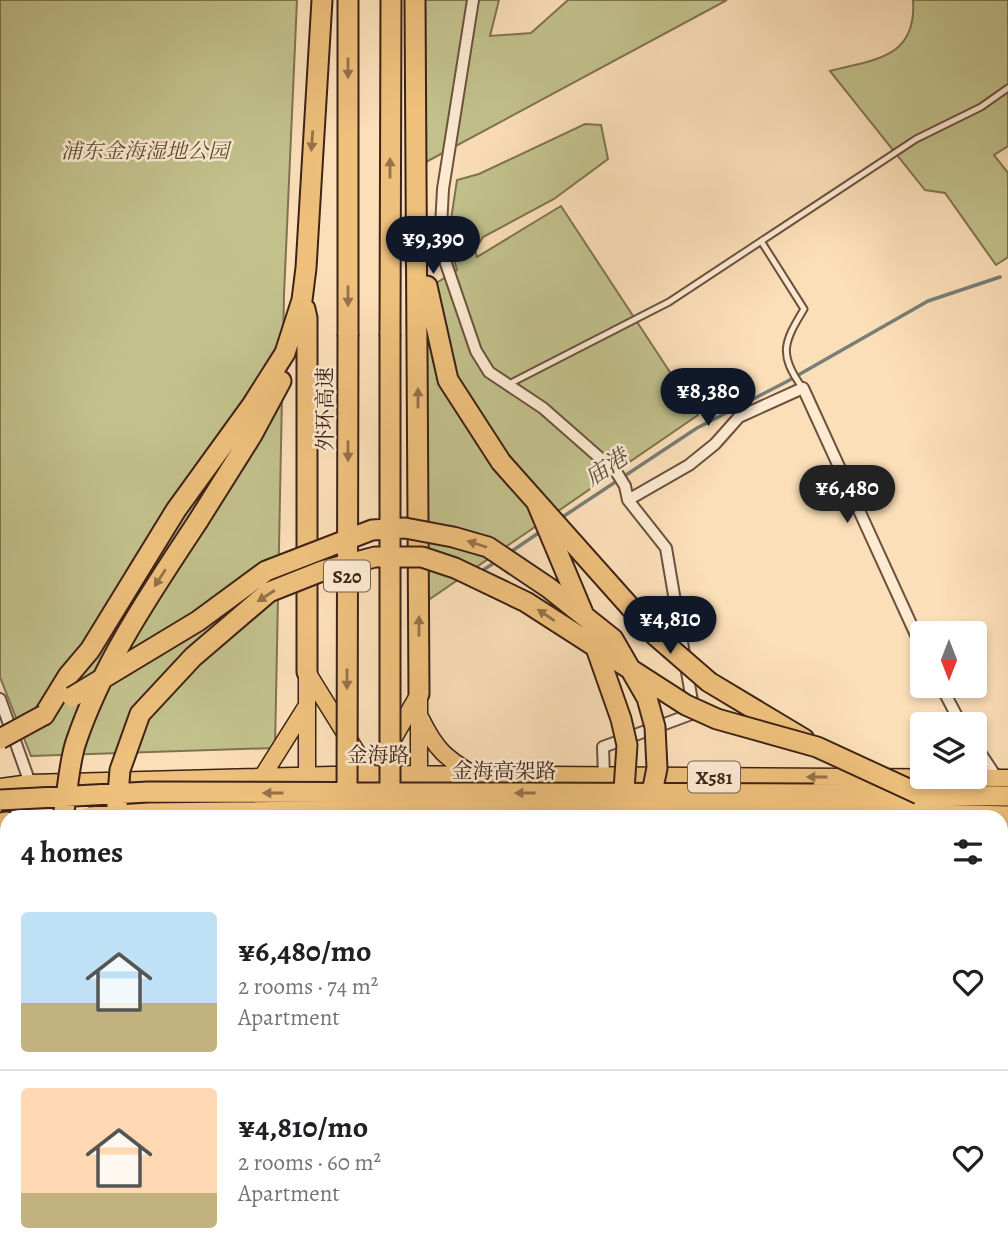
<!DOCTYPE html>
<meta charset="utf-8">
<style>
:root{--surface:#fff;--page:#f6f6f6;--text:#202124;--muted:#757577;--line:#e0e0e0;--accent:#111827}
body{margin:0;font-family:Alegreya,"Noto Serif SC",serif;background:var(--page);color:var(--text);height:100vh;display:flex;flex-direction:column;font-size:26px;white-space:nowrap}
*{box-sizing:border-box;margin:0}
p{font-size:23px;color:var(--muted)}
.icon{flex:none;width:38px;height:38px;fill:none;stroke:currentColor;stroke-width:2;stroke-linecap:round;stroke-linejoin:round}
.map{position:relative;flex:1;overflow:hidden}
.side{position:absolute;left:0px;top:810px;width:1008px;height:450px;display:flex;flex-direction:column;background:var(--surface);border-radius:21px 21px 0 0;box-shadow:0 4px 10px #0003}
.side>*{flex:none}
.needle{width:46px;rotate:180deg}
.fabs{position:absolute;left:910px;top:621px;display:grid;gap:14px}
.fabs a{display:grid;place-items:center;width:77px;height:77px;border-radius:7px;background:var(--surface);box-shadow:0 4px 10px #0003;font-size:35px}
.price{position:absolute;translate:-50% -60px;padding:0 16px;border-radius:24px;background:var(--accent);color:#fff;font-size:23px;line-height:46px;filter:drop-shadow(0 2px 4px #0008)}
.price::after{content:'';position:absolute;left:50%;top:42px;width:21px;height:16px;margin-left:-10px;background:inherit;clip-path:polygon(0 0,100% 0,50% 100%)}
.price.current{background:#222;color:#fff}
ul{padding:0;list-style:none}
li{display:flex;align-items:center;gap:21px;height:175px;padding:0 21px}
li+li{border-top:2px solid var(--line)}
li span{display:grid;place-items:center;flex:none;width:196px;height:140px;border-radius:7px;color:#555}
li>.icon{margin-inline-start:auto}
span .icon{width:84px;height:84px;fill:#fffc;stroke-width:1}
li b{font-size:30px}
h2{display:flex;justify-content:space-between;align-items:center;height:84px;padding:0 21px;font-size:30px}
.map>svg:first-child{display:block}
.green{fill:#c2c18c;stroke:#807251;stroke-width:2}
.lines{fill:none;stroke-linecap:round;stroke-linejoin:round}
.stream{stroke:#797e76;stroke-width:3.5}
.lane-casing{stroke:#6d513e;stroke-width:9}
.street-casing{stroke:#6d513e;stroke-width:14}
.primary-casing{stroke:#3e2216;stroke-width:19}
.highway-casing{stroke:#3e2216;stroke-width:23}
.lane{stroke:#fcead1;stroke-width:5}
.street{stroke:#fcead1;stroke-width:10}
.primary{stroke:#eec07c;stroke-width:16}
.highway{stroke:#eec07c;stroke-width:19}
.highway-bridge-casing{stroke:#3e2216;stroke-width:23;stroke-linecap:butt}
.highway-bridge{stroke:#eec07c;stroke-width:19}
.oneway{fill:#967149}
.labels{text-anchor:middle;stroke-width:5;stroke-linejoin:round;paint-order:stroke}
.shield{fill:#fcead1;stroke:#775e4e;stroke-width:2}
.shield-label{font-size:19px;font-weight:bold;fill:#3e2216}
.park-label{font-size:21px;font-style:italic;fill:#5f4a34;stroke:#fcead1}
.street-label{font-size:21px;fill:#3e2216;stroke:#fcead1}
.water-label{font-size:23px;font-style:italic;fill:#5b5046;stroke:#fcead1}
</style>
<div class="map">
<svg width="1008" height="1259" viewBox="0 0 1008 1259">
<rect width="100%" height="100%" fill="#fbdfb8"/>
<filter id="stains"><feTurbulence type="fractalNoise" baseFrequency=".00286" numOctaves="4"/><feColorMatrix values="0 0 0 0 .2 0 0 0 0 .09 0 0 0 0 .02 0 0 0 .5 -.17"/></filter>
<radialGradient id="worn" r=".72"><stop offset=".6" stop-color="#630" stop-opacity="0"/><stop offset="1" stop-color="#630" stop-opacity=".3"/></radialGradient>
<!-- green -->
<path class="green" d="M0 0H297L284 295 275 748 31 756 0 677Z
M425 0H499L490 36 531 33 568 0H727L426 162Z
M913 0H1008V146L994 155 1008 173V257L996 265 945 193 925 190 830 71C876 59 917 58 913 0Z
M585 124 601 125 608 159 554 199 483 237 475 250 477 257 561 206 698 415 424 603 425 290 457 270 448 239 457 180 479 174Z
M0 867H7V1253H281V1259H0Z
M1008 916V1259H721L717 1253H1001V926L1003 917Z
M445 1253H705L708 1259H445Z"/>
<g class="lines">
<!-- stream -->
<path class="stream" d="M561 518 697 428 786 382 928 301 1000 277
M509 553 540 532
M480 572 497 561"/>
<defs>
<path id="lane" d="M761 241 804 309C784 342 778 354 802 387
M509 384 669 302 916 139 981 107 1008 88
M0 975 7 989
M156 1253 160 1259
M1003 1259 1008 1256"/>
<path id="street" d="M473 0 443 189 440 246 476 351 489 372 543 408 617 473 625 486 628 500 666 548 694 713 603 747 604 777
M628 500 689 465 715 444 739 417 803 388 922 648
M941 686 961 724
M0 699 30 783
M975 745 997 778"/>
<path id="primary" d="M307 672 374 780
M419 697V786
M421 719C436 750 446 758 474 775
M389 746 419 694
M262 777 306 707
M307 785V674
M0 787 30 783 371 774 1008 778
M1001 826H1008
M0 833 7 832"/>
<path id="highway" d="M415 0 419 694
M427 286 448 380 501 462
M305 309 307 318V672
M348 334V0
M390 334 391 0
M198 521 252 435 281 381
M709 682 804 739
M44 715 68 676 90 650 176 510 252 405 285 353 302 300 306 268 322 0
M814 794 1008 796
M818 811 1008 816
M0 823 7 822
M0 857 7 858
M0 897 7 901
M278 1253 280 1259
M307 1259V1253
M346 1259V1253
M389 1259V1253
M415 1259V1253
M429 1259 430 1253"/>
</defs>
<!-- lane casing -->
<use href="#lane" class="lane-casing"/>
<!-- street casing -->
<use href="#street" class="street-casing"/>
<!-- primary casing -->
<use href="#primary" class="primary-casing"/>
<!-- highway casing -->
<use href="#highway" class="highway-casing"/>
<!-- lane -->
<use href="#lane" class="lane"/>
<!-- street -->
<use href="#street" class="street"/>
<!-- primary -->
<use href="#primary" class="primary"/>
<!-- highway -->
<use href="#highway" class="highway"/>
<defs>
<path id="highway-bridge" d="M501 462 656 636 709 682
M536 501 583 613
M595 645 621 719 627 745 623 805
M72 697 198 621 266 571 372 530 405 528 453 537 488 547 549 588 613 639 647 698 655 727 657 768 647 817
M0 739 44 715
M0 800 148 792 814 794
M347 806 348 334
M390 806V334
M66 817 64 811C68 788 69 763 76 742 103 662 152 591 198 521
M89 817 149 813 690 807 818 811
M116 817 120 770 140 714 193 657 269 592 322 571 375 557H422L455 568 526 602 686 705 717 719 817 747 919 794"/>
</defs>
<!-- highway-bridge casing -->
<use href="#highway-bridge" class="highway-bridge-casing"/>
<!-- highway-bridge -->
<use href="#highway-bridge" class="highway-bridge"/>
</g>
<!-- one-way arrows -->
<defs><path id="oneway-solid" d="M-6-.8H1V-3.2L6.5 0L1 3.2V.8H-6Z" transform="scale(1.75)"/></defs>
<g class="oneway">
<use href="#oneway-solid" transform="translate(348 68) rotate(90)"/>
<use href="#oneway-solid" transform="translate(312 141) rotate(94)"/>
<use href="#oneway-solid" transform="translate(390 168) rotate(-90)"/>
<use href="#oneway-solid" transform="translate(348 296) rotate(90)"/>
<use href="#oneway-solid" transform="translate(418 398) rotate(-90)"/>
<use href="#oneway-solid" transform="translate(348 451) rotate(90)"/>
<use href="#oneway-solid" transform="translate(477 544) rotate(-162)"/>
<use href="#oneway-solid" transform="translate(160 578) rotate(123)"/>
<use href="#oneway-solid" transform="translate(266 596) rotate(147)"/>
<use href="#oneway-solid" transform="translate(546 615) rotate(-146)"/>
<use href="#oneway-solid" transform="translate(419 626) rotate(-90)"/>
<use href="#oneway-solid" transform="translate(347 679) rotate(90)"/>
<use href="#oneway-solid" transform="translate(817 777) rotate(-180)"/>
<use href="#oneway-solid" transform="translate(273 793) rotate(-180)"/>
<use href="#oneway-solid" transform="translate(525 793) rotate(-180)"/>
</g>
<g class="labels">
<!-- shield labels -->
<g class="shield">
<rect x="324" y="560.5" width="46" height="31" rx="5"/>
<rect x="688" y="761.5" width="52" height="31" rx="5"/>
</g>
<g class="shield-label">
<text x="347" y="583">S20</text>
<text x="714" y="784">X581</text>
</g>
<!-- park labels -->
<g class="park-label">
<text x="145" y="158">浦东金海湿地公园</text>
</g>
<!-- street labels -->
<g class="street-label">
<text transform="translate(325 409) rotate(-90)" y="7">外环高速</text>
<text x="378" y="762">金海路</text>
<text x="504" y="778">金海高架路</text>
</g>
<!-- water labels -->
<g class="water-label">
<text transform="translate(606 467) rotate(-34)" y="8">庙港</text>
</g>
</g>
<rect width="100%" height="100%" filter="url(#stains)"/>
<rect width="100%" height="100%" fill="url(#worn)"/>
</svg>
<div class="fabs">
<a><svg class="needle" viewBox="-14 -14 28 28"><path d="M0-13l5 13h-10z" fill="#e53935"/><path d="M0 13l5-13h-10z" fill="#757577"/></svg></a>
<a><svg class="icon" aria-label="layers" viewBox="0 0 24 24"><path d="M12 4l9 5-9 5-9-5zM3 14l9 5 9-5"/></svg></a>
</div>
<b class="price" style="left:433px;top:276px">¥9,390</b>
<b class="price" style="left:708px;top:428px">¥8,380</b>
<b class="price current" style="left:847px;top:525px">¥6,480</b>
<b class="price" style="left:670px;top:656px">¥4,810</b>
<section class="side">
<h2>4 homes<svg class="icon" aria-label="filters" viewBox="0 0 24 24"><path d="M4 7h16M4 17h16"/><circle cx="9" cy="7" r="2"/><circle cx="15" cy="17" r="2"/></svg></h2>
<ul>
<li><span style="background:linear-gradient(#bfe0f5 65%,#c2b280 0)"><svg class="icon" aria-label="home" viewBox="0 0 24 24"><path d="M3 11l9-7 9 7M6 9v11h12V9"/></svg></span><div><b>¥6,480/mo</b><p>2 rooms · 74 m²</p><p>Apartment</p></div><svg class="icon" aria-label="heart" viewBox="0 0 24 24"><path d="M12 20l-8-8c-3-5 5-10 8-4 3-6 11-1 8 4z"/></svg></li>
<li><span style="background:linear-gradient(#ffd9b3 75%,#c2b280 0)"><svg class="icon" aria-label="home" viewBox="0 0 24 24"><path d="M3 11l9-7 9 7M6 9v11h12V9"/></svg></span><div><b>¥4,810/mo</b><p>2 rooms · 60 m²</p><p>Apartment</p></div><svg class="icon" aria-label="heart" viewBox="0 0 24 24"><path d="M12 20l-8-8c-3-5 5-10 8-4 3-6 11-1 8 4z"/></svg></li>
</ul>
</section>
</div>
